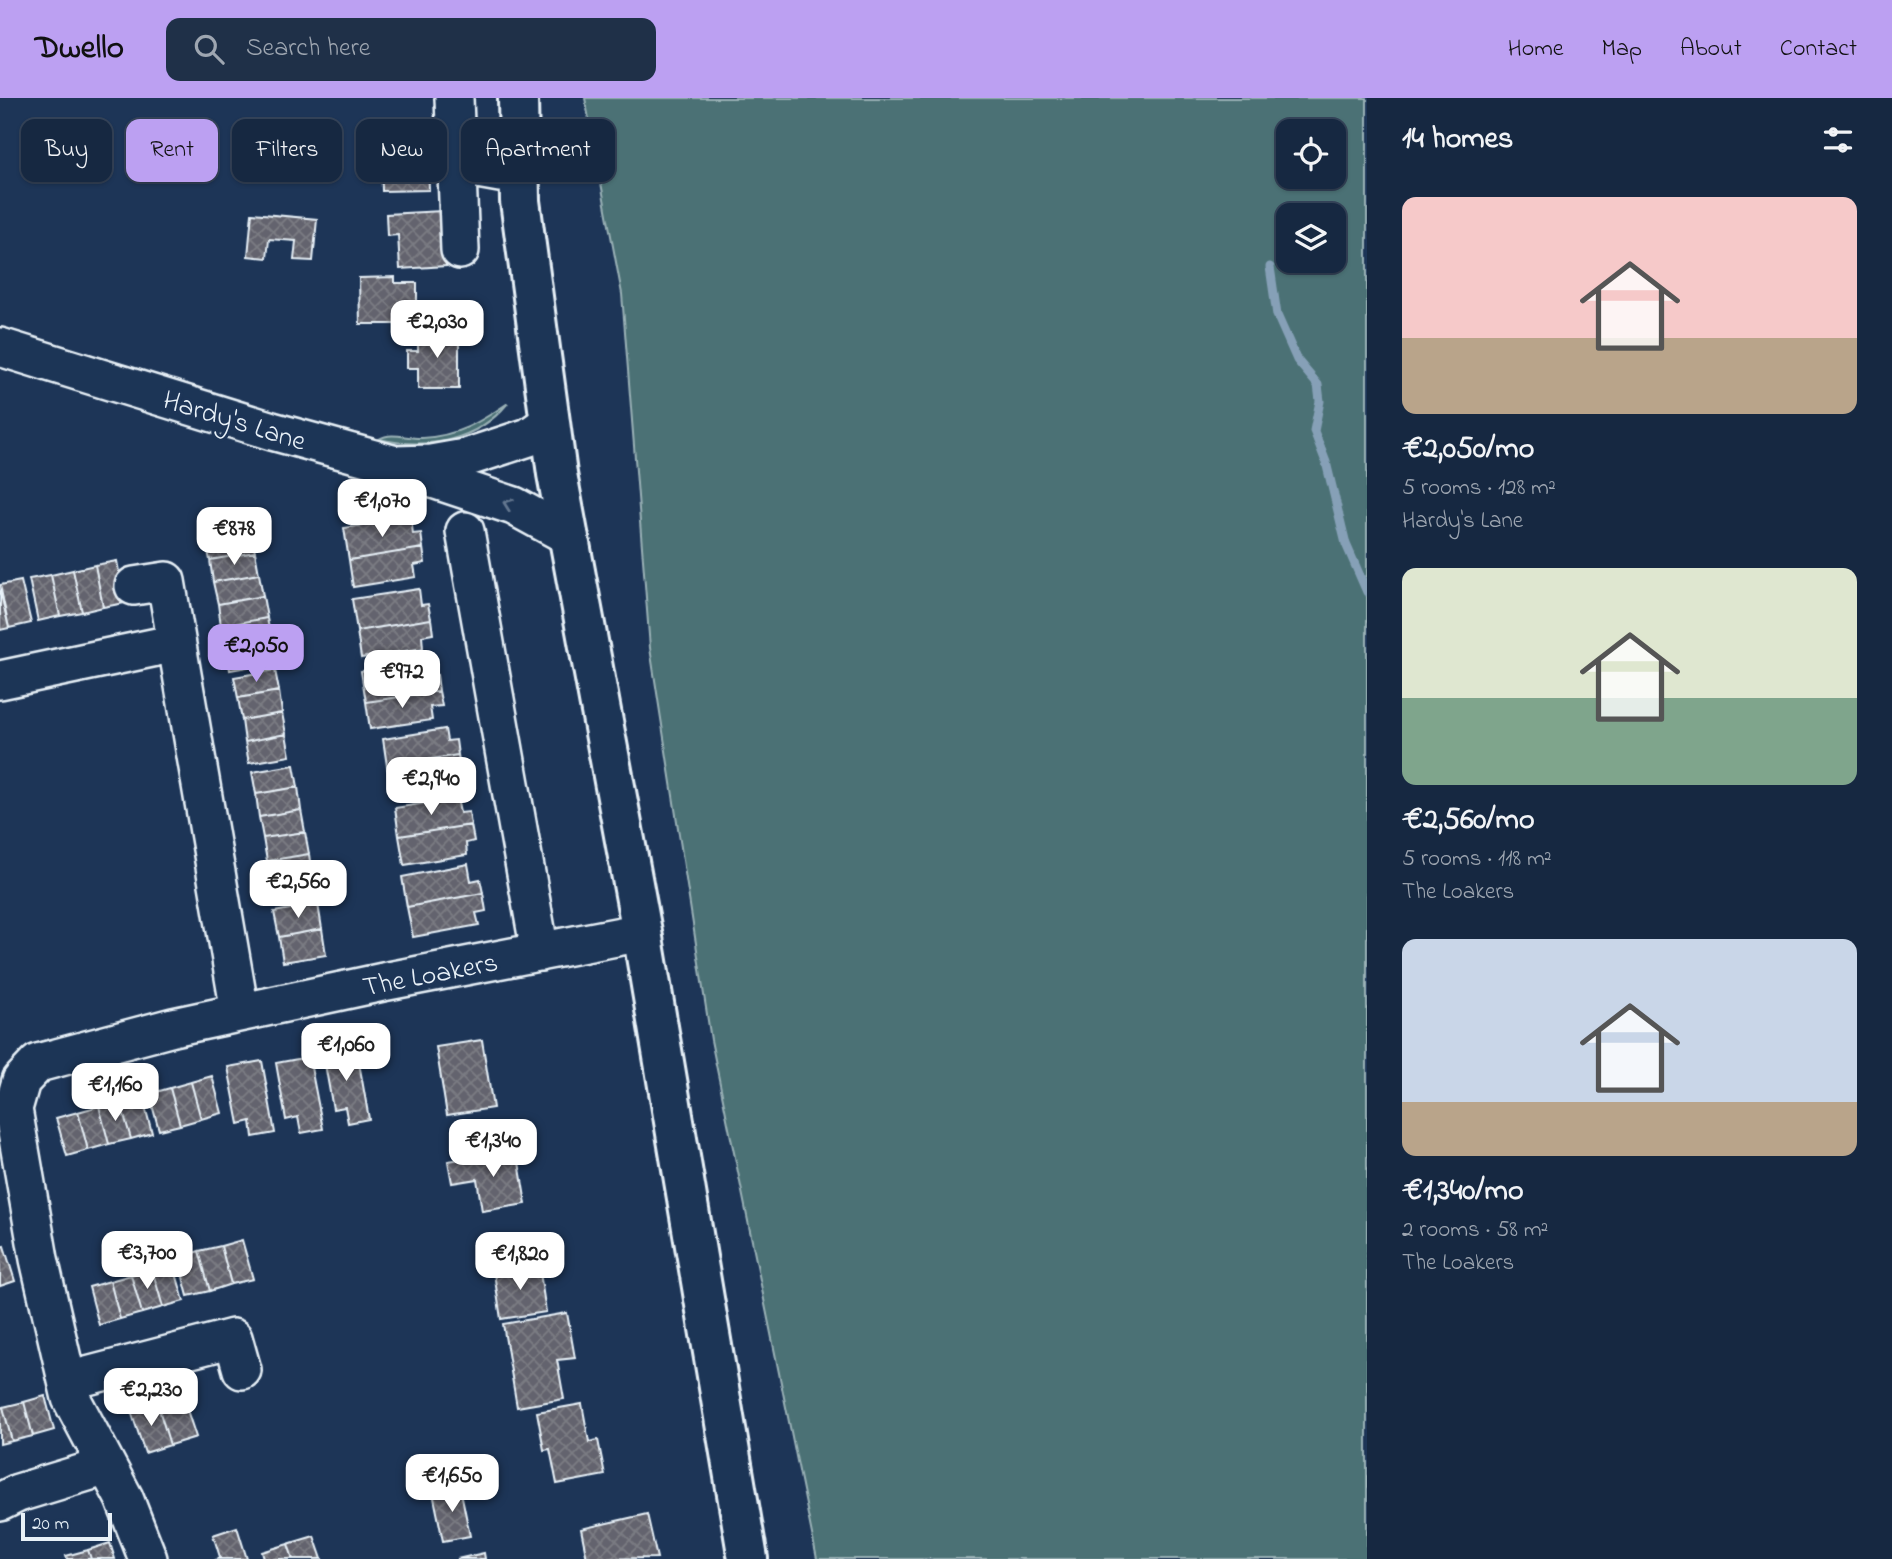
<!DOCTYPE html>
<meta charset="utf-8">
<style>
:root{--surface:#162841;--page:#1f3048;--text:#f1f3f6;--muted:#9ea6b1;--line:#35445a;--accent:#bca0f2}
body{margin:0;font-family:"Indie Flower",sans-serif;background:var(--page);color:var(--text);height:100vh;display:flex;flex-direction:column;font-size:26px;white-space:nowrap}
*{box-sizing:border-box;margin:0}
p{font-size:23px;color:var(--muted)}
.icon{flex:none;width:38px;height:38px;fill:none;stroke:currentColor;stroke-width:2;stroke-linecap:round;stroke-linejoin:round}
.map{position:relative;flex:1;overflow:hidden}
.drawer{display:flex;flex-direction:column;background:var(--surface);width:525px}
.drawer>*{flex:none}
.banner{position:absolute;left:21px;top:21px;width:665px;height:63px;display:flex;gap:14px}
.fabs{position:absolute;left:1276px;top:21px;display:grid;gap:14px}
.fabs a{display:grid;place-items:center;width:70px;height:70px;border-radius:14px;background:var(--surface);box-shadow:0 2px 5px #0004,0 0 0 2px var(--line);font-size:35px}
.scale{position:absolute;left:21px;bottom:18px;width:91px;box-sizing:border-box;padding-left:7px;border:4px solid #e8f1f8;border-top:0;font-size:19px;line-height:24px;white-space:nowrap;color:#e8f1f8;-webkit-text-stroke:5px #1d3557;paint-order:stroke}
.price{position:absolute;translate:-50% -60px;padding:0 16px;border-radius:14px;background:#fff;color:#222;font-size:23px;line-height:46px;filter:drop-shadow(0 2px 4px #0008)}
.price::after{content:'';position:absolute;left:50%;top:42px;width:21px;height:16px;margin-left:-10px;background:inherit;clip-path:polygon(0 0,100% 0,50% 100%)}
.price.on{background:var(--accent);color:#111}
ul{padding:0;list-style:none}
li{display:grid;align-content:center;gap:14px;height:371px;padding:0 35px}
li span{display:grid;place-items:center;height:217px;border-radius:14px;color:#555}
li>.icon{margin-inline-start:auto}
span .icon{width:126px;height:126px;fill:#fffc;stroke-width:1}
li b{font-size:30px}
h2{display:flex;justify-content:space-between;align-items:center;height:84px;padding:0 35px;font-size:30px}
.tag{padding:0 24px;border-radius:14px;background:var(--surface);box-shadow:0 2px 5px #0004,0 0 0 2px var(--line);font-size:24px;line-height:63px}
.tag.on{background:var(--accent);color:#111}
header{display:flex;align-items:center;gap:42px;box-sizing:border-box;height:98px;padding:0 35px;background:var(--accent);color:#111}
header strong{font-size:33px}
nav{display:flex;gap:38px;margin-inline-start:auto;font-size:24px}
.search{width:490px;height:63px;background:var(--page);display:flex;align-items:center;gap:18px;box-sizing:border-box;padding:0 24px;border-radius:14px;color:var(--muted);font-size:26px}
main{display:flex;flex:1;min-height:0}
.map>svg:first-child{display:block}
.green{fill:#4b7174;stroke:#9ab1b6;stroke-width:2;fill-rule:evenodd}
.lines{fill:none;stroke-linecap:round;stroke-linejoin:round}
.stream{stroke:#86a0b7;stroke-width:9}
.building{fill:url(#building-cross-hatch);stroke:#e8f1f8;stroke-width:2}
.minor-casing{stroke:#e8f1f8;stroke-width:42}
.secondary-casing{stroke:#e8f1f8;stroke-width:44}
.minor{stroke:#1d3557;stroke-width:37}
.secondary{stroke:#1d3557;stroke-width:38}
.oneway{stroke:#64778f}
.labels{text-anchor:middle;stroke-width:6;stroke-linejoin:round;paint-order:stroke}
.street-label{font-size:28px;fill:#e8f1f8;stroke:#1d3557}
</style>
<header>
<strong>Dwello</strong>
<div class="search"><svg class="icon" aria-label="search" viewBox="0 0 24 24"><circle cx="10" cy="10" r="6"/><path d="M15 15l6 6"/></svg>Search here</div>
<nav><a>Home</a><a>Map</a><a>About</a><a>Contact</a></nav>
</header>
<main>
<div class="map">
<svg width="1367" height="1461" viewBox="0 0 1367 1461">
<defs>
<pattern id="building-cross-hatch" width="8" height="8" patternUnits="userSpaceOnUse" patternTransform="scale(1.75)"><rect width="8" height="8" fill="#64646e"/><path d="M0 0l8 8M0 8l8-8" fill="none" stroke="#7a7b83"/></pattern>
</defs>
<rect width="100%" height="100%" fill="#1d3557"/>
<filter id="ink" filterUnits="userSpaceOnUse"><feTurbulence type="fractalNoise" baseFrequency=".0143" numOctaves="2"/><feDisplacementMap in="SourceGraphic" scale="14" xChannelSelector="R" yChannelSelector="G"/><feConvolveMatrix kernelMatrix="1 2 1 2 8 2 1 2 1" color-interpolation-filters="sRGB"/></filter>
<g filter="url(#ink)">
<!-- green -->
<path class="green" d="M585 0H1367V1461H817L711 942 650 550 622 196ZM1288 33H1334V79H1288ZM1288 117H1334V163H1288Z
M508 305C476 344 427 352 379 341 392 333 408 341 422 340 458 338 480 324 508 305Z"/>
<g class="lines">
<!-- stream -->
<path class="stream" d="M1270 169 1277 217 1297 262 1318 287 1320 303 1314 333 1326 364 1346 446 1367 494"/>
</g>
<!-- building -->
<path class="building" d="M427 40 429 92 382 93 381 61H367V41Z
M243 53 260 55 258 77 241 75Z
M442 113 446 168 400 171 398 137 387 138 386 116Z
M252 115 317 121 313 163 294 162 296 143 269 141 267 160 248 158Z
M395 179V185H417V226H360L359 180Z
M418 233H459V291H418V270H407V253H418Z
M411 420 413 436 421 435 423 450 349 462 344 430Z
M251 432 255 454 210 462 205 440Z
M423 450 425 465 414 467 416 479 353 489 349 462Z
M255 454 259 476 213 484 210 462Z
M117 463 125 505 103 509 95 467Z
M95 467 103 509 82 514 73 472Z
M73 472 82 514 60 518 51 477Z
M259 476 263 498 218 506 213 484Z
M51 477 60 518 38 523 29 481Z
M21 483 31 525 9 530 0 487Z
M419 491 421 507 428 506 431 521 357 533 352 501Z
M0 492 9 530 0 532Z
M263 498 267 520 221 528 218 506Z
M267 520 271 542 226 550 221 528Z
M431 521 433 536 422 538 423 550 361 560 357 533Z
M271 542 275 564 230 572 226 550Z
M427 563 430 578 437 577 439 593 366 604 361 573Z
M275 572 279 593 238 600 234 579Z
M279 593 282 615 242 622 238 600Z
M439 593 442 608 430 609 432 622 370 631 366 604Z
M282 615 286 636 245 644 242 622Z
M445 631 447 643 456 642 458 657 387 668 383 641Z
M286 636 290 658 249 665 245 644Z
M458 657 461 673 454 674 456 685 392 694 387 668Z
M294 667 298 689 256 696 252 674Z
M298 689 301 712 259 719 256 696Z
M457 700 460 715 469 714 471 727 399 738 395 710Z
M301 712 305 734 263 740 259 719Z
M471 727 474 743 466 745 467 757 404 767 399 738Z
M305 734 309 756 267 763 263 740Z
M309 756 312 778 270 785 267 763Z
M468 766 471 783 480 781 483 795 407 809 402 779Z
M312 778 316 800 274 807 270 785Z
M483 795 486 813 476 815 479 827 413 839 407 809Z
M318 806 322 831 279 839 274 814Z
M322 831 326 857 283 864 279 839Z
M482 942 493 1010 447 1017 436 949Z
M356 948 369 1021 348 1025 345 1009 333 1011 323 955Z
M309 959 323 1031 301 1035 298 1019 286 1022 276 965Z
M262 963 275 1035 253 1039 251 1023 239 1026 228 969Z
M212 978 222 1015 201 1021 191 984Z
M191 984 201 1021 180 1027 170 990Z
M170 990 180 1027 159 1032 149 996Z
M142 997 152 1035 131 1041 120 1003Z
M120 1003 131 1041 109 1046 99 1008Z
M99 1008 109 1046 88 1052 78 1014Z
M78 1014 88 1052 67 1058 56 1020Z
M517 1052 526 1106 482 1113 477 1081 452 1085 448 1063Z
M242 1142 253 1181 231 1186 221 1148Z
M4 1148 15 1183 0 1188V1149Z
M221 1148 231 1186 210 1193 199 1153Z
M199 1153 210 1193 188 1198 178 1160Z
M173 1165 184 1203 163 1209 152 1171Z
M539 1168 546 1214 501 1221 494 1175Z
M152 1171 163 1209 142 1215 131 1177Z
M131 1177 142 1215 120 1221 110 1183Z
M110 1183 120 1221 99 1227 89 1189Z
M567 1215 575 1260 557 1262 564 1301 517 1309 503 1226Z
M182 1297 196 1339 170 1347 157 1305Z
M45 1298 54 1332 33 1338 24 1304Z
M24 1304 33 1338 12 1343 3 1309Z
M157 1305 170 1347 145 1355 131 1313Z
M582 1306 589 1344 598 1342 605 1377 557 1386 550 1351 544 1352 537 1314Z
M3 1309 12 1343 0 1346V1310Z
M460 1389 470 1438 443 1443 433 1395Z
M647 1416 657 1460 587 1461 581 1431Z
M237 1429 247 1461H217L220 1459 213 1437Z
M314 1438 322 1461H293L288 1446Z
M110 1445 115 1461H91L88 1452Z
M288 1446 293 1461H264L262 1454Z
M88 1452 91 1461H67L66 1458Z
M484 1455 485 1461H457Z"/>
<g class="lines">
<defs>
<path id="minor" d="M454 0 460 152
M456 67 500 75H520
M0 249 272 333 396 367 431 366 465 360 529 339 550 324
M406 372 514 408 569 438
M465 433 540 854
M134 488 166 483 240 914
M0 582 176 545
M68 1283 233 1240 242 1272
M0 1404 18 1395 107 1368
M148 1461 124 1400 71 1300 39 1161 13 1011 21 983 38 965 173 929 383 884 642 834"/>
<path id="secondary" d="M518 0 520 103 557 376 642 834 748 1461"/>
</defs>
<!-- minor casing -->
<use href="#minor" class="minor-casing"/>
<!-- secondary casing -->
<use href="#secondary" class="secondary-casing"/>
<!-- minor -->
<use href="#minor" class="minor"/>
<!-- secondary -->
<use href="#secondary" class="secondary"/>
</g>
<!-- one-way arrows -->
<defs><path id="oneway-chevron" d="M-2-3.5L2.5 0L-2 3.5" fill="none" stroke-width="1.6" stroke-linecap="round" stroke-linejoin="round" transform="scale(1.75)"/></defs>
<use class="oneway" href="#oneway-chevron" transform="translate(508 406) rotate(-160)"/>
</g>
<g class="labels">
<!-- street labels -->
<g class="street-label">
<text transform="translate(235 321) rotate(17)" y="10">Hardy's Lane</text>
<text transform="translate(430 875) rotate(-11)" y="10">The Loakers</text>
</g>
</g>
</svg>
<div class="fabs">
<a><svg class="icon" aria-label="locate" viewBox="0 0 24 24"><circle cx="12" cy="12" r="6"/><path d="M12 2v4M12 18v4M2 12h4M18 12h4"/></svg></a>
<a><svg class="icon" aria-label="layers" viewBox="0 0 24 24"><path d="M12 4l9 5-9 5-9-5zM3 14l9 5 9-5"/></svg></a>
</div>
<div class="scale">20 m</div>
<b class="price" style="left:437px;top:262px">€2,030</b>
<b class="price" style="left:382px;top:441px">€1,070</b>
<b class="price" style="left:234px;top:469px">€878</b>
<b class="price on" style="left:256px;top:586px">€2,050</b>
<b class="price" style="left:402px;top:612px">€972</b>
<b class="price" style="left:431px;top:719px">€2,940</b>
<b class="price" style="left:298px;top:822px">€2,560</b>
<b class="price" style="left:346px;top:985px">€1,060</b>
<b class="price" style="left:115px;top:1025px">€1,160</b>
<b class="price" style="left:493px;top:1081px">€1,340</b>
<b class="price" style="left:147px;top:1193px">€3,700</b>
<b class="price" style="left:520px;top:1194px">€1,820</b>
<b class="price" style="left:151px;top:1330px">€2,230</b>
<b class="price" style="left:452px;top:1416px">€1,650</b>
<div class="banner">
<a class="tag">Buy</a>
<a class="tag on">Rent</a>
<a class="tag">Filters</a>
<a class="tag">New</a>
<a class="tag">Apartment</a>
</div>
</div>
<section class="drawer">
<h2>14 homes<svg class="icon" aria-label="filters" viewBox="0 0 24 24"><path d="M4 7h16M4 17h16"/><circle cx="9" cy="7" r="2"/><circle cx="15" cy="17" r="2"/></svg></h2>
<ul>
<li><span style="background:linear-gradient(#f6c9c9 65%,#b9a48a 0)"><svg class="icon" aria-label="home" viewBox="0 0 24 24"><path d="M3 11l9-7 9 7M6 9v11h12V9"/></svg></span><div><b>€2,050/mo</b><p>5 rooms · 128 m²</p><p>Hardy's Lane</p></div></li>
<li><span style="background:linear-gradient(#dfe7d0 60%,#7fa58c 0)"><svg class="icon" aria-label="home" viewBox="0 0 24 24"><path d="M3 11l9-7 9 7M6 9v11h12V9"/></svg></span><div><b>€2,560/mo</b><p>5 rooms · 118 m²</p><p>The Loakers</p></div></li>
<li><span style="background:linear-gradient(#c9d6e8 75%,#b9a48a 0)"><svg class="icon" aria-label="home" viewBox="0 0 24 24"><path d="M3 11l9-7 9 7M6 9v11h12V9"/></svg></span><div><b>€1,340/mo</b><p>2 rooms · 58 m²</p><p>The Loakers</p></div></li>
</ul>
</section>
</main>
